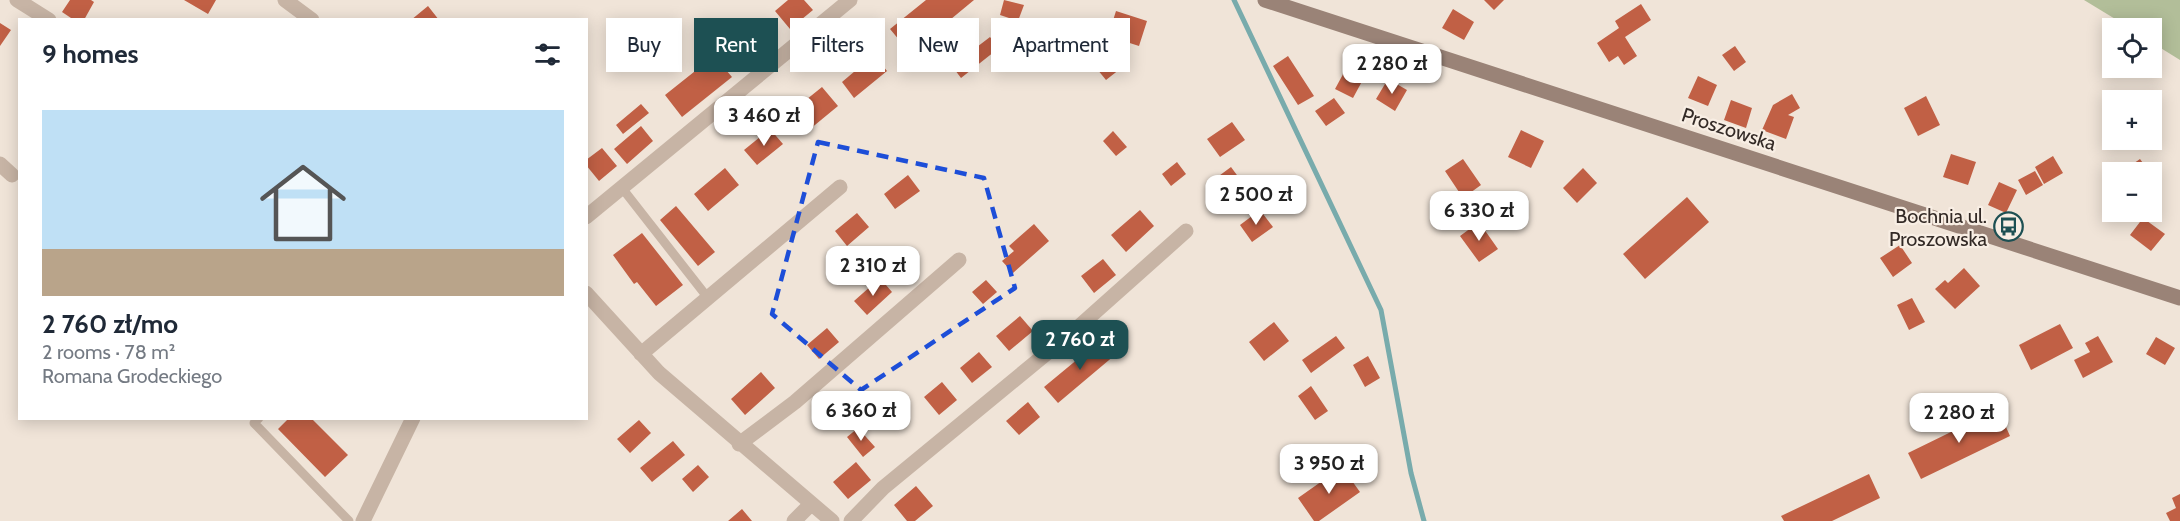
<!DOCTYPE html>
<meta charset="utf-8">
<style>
:root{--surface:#fff;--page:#f6f6f7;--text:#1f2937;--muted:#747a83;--accent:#1d5053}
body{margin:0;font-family:Cabin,sans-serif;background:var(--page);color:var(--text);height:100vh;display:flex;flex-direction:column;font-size:22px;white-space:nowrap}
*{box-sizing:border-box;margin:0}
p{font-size:20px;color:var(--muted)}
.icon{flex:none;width:33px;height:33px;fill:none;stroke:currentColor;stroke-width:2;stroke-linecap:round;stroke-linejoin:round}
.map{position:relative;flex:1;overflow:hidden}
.sheet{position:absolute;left:18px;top:18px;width:570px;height:402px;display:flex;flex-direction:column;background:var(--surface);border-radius:0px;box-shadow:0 3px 15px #0003}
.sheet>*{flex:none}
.top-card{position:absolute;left:606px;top:18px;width:570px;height:54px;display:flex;gap:12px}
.tools{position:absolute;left:2102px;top:18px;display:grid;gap:12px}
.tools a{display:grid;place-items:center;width:60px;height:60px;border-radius:0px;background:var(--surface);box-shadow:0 3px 15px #0003;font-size:30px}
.price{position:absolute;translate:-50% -51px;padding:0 14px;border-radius:12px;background:#fff;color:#222;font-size:20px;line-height:39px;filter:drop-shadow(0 2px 3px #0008)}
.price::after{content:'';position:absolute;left:50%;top:36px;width:18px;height:14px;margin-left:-9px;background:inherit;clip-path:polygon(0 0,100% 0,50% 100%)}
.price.on{background:var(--accent);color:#fff}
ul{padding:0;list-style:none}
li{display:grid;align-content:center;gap:12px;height:318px;padding:0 24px}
li span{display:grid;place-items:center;height:186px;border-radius:0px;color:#555}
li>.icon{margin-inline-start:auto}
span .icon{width:108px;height:108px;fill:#fffc;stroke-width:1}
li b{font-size:26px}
h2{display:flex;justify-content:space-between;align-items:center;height:72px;padding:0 24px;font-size:26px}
.chip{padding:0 21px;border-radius:0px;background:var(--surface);box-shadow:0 3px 15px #0003;font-size:21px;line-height:54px}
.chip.on{background:var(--accent);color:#fff}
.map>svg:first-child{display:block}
.green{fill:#b2be99}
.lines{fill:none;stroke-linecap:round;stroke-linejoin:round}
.stream{stroke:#78abac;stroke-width:5}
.building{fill:#c16045}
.lane{stroke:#c7b4a5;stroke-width:9}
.street{stroke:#c7b4a5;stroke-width:15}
.secondary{stroke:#9a8377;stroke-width:15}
.marked{fill:none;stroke:#1d4ed8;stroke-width:4.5;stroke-dasharray:12 8;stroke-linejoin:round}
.labels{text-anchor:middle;stroke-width:4.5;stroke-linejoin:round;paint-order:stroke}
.street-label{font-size:20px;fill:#332a26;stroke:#f8eee4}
.poi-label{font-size:20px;fill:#332a26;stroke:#f8eee4;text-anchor:end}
</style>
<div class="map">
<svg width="2180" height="521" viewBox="0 0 2180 521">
<rect width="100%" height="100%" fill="#f0e4d8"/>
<!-- green -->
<path class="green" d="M2084 0H2180V60L2151 42V28H2130Z"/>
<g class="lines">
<!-- stream -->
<path class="stream" d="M1234 0 1381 310 1411 473 1424 521"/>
</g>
<!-- building -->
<path class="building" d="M70 0H91L94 2 84 20H74L62 12Z
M184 0H216L208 14Z
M788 0H804L813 10 790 29 775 11Z
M926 0H974L910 53 890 29Z
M1004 0 1024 5 1018 21 1000 15Z
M1484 0H1504L1494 10Z
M1641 4 1651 20 1625 37 1637 56 1624 65 1618 56 1609 62 1597 43 1619 28 1615 21Z
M428 6 439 20H411Z
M1453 9 1474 22 1464 40 1442 28Z
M1116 11 1147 21 1139 46 1108 36Z
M0 23 11 30 0 46Z
M738 32 758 55 740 70 720 46Z
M990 37 999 48 961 78 952 66Z
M867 46 887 71 854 98 842 82 855 71 847 61Z
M1735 46 1746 62 1734 71 1722 55Z
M714 56 732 77 682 117 665 95Z
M1288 56 1314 96 1298 105 1273 66Z
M1112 58 1120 69 1106 80 1097 69Z
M1348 65 1366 74 1353 98 1335 89Z
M1698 76 1717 85 1708 106 1688 98Z
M1388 79 1407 90 1395 111 1376 99Z
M822 87 838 106 804 134 786 116Z
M1792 94 1800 108 1788 115 1794 117 1786 139 1762 130 1773 105Z
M1926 96 1940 125 1918 136 1904 108Z
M1334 98 1345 113 1326 126 1315 111Z
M1731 100 1752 108 1746 128 1724 120Z
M641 104 649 113 623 134 616 125Z
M1232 122 1245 140 1220 157 1207 139Z
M641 126 653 141 627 164 614 149Z
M770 129 783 144 757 165 744 150Z
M1521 130 1544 141 1531 168 1508 157Z
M1113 131 1127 147 1116 156 1103 141Z
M602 148 617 166 599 181 586 165V160Z
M1951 154 1976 162 1968 185 1943 177Z
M2053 156 2063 173 2044 184 2035 167Z
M1463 159 1481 185 1463 198 1445 171Z
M2140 159 2148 170 2145 172H2121Z
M1177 162 1186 174 1171 186 1162 174Z
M1231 167 1245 186 1222 203 1208 184Z
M725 168 739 185 708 211 694 194Z
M1583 168 1597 183 1577 203 1563 188Z
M2035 171 2043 185 2026 195 2018 180Z
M908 175 920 191 895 209 884 194Z
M1999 182 2017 190 2006 213 1988 205Z
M1687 197 1709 222 1645 279 1623 254Z
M676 206 715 252 698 266 660 220Z
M1140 210 1154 226 1126 252 1111 235Z
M1260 210 1273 227 1252 242 1240 225Z
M857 213 869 227 847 246 835 231Z
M2143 218 2165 234 2151 251 2130 235Z
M1479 222 1498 249 1479 262 1460 236Z
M1034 224 1049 241 1013 273 1002 261 1014 251 1009 246Z
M642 233 683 285 656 306 637 282 634 284 613 255Z
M1900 245 1912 263 1893 277 1880 258Z
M1103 259 1116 275 1094 293 1081 276Z
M1964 268 1980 286 1955 309 1935 289 1945 280 1948 283Z
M880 278 892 292 867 315 854 301Z
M986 280 997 292 983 304 972 292Z
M1912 298 1925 322 1909 330 1897 305Z
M1020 316 1033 331 1009 351 996 336Z
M1274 322 1289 341 1264 361 1249 342Z
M2060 324 2073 348 2031 370 2019 345Z
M827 328 839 342 819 359 807 345Z
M1336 336 1345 348 1311 373 1302 360Z
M2098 336 2113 362 2083 378 2074 360 2090 352 2085 343Z
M2156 337 2175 348 2165 365 2146 354Z
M1102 339 1115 355 1058 403 1044 387Z
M979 352 992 367 972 383 960 368Z
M1368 356 1380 378 1365 387 1353 365Z
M761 372 775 388 745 415 731 399Z
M942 382 957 400 939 415 924 397Z
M1311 386 1328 411 1315 420 1298 396Z
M1028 402 1040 417 1019 435 1006 421Z
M1998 409 2010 436 1921 479 1908 453Z
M289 418H311L348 455 325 477 278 429Z
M639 420 651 433 630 453 617 439Z
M858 428 875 447 863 457 847 437Z
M673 441 685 455 652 482 640 468Z
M856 462 871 480 848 499 833 482Z
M698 465 709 477 693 492 682 479Z
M1342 467 1360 492 1319 521H1314L1298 498Z
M1869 474 1880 498 1832 521H1784L1781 516Z
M916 486 933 506 915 521H907L894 505Z
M2180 494V521H2170L2166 513 2176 508 2172 498Z
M742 509 752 521H728Z"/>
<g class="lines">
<!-- lane -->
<path class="lane" d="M622 188 708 298
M259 418 254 423 349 521"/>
<!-- street -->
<path class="street" d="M17 0 49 20
M285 0 312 20
M0 164 12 175
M586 217 850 0
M586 293 659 373 832 521
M641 354 840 187
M739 444 795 402 959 260
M363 521 413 418
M794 521 811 504
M851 521 883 488 1075 330 1186 231"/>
<!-- secondary -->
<path class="secondary" d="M1265 0 2180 298"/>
</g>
<!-- marked area -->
<path class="marked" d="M818 142 984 178 1015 288 861 390 772 314Z"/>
<!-- icons -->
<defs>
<symbol id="bus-ring" viewBox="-11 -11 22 22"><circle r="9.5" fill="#f8eee4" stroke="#1d5053" stroke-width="1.5"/><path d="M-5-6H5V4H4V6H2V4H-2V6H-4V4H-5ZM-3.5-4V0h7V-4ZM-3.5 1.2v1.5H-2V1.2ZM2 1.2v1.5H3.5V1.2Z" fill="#1d5053"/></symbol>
</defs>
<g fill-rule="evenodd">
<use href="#bus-ring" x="1992" y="210" width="33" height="33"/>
</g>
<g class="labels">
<!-- street labels -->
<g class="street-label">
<text transform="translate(1729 129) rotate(18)" y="7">Proszowska</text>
</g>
<!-- poi labels -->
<g class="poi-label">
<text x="1987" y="223">Bochnia ul.<tspan x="1987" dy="23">Proszowska</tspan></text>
</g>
</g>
</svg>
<div class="tools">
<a><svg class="icon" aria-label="locate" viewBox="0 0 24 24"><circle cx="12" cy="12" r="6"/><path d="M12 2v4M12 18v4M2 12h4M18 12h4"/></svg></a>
<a>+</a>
<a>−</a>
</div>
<b class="price" style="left:1392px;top:95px">2 280 zł</b>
<b class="price" style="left:764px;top:147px">3 460 zł</b>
<b class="price" style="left:1256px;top:226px">2 500 zł</b>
<b class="price" style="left:1479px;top:242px">6 330 zł</b>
<b class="price" style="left:873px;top:297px">2 310 zł</b>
<b class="price on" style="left:1080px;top:371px">2 760 zł</b>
<b class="price" style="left:861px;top:442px">6 360 zł</b>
<b class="price" style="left:1959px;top:444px">2 280 zł</b>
<b class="price" style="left:1329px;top:495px">3 950 zł</b>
<div class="top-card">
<a class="chip">Buy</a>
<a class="chip on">Rent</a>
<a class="chip">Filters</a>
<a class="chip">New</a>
<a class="chip">Apartment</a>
</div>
<section class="sheet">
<h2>9 homes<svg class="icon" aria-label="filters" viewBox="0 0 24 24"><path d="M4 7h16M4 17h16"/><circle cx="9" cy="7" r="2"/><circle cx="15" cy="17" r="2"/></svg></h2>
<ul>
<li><span style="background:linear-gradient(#bfe0f5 75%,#b9a48a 0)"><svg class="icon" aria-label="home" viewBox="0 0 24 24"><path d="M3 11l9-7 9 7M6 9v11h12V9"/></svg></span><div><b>2 760 zł/mo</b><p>2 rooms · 78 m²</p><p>Romana Grodeckiego</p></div></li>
</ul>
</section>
</div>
